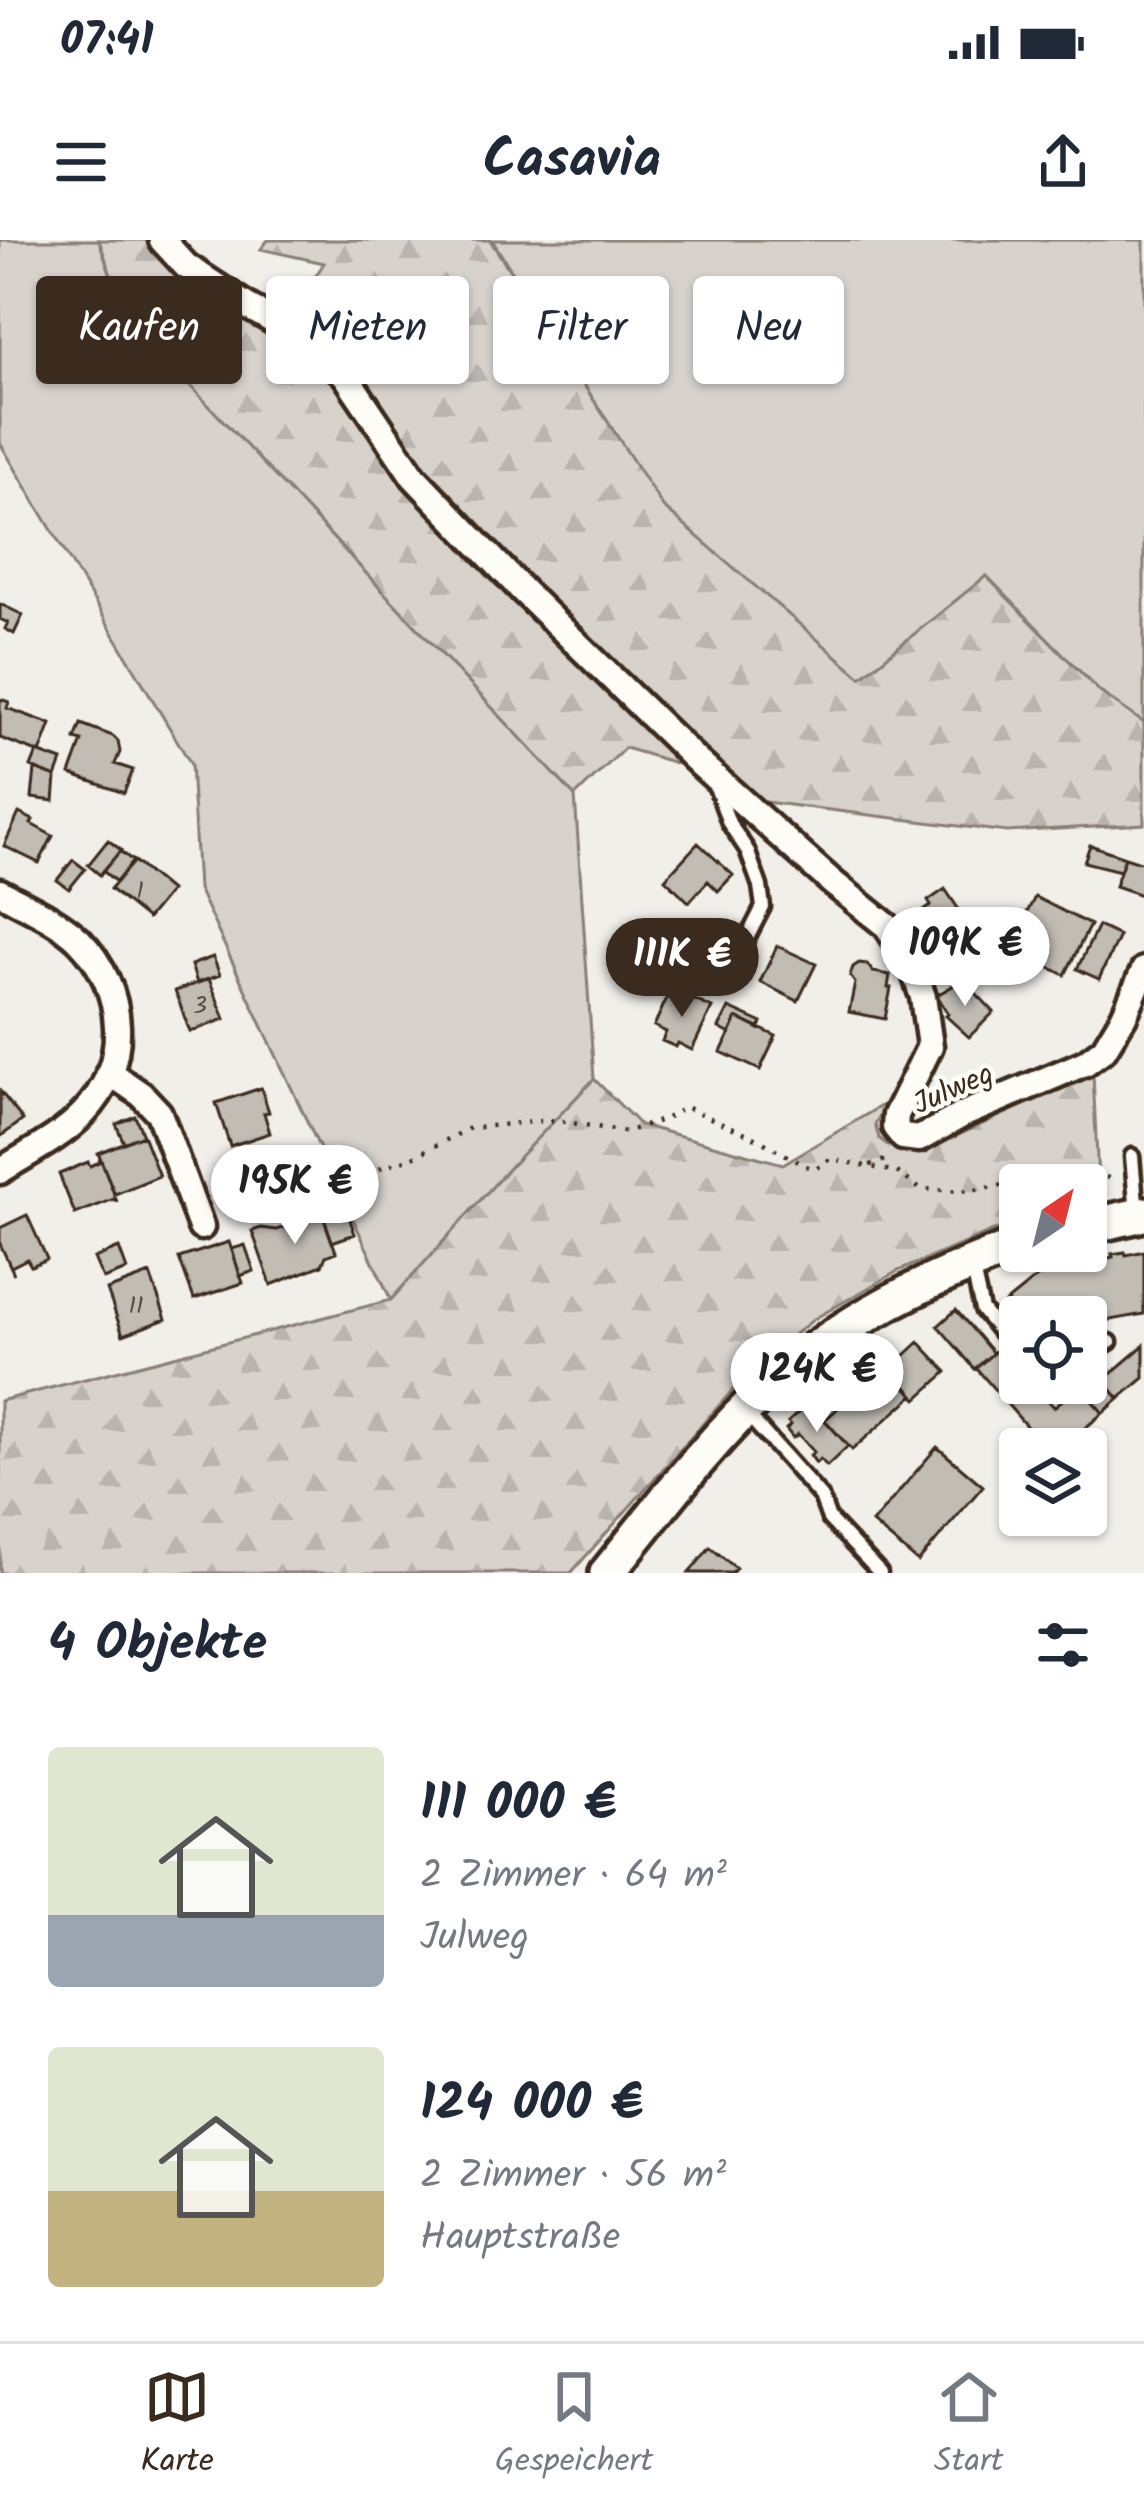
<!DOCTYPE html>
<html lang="de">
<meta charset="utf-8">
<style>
:root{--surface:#fff;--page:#f6f6f7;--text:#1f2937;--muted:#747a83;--line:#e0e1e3;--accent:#3b2a1e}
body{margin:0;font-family:Kalam,sans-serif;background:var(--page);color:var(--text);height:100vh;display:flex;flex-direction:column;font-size:45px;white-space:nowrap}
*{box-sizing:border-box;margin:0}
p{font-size:39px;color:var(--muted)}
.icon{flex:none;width:66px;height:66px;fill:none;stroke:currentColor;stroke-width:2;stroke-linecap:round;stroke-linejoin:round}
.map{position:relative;height:1333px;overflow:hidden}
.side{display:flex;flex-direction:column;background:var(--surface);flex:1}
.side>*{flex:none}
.hud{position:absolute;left:36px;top:36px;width:1074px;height:108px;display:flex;gap:24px}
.needle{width:78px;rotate:35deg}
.tools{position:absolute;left:999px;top:924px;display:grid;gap:24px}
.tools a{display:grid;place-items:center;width:108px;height:108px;border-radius:12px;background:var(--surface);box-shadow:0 3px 9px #0004;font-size:60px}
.price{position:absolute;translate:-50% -102px;padding:0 27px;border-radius:42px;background:#fff;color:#222;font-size:39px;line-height:78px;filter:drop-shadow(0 3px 6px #0008)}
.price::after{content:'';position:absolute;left:50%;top:72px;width:36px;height:27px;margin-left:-18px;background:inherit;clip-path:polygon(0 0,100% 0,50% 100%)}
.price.on{background:var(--accent);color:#fff}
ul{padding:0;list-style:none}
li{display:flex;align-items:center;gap:36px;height:300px;padding:0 48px}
li span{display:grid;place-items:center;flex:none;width:336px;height:240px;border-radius:12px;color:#555}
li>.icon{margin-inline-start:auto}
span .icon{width:144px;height:144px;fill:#fffc;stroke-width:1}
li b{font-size:51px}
h2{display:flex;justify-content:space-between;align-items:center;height:144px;padding:0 48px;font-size:51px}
.chip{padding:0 42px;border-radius:12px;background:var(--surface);box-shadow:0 3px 9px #0004;font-size:42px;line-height:108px}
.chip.on{background:var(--accent);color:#fff}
.status{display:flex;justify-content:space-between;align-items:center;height:84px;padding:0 60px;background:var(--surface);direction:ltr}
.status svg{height:33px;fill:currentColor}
header{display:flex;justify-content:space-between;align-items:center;height:156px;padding:0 48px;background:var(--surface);font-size:54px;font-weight:800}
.dock{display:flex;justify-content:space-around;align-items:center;height:168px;border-top:3px solid var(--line);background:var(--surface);font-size:33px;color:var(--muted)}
.dock a{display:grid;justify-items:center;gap:6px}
.dock .on{color:var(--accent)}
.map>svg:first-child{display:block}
.grass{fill:#d7d2cc;stroke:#897e75;stroke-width:3}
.forest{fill:url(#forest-firs);stroke:#897e75;stroke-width:3}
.building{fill:#c1bcb4;stroke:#3b2a1e;stroke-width:3}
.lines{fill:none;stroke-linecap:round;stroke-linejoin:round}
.service-casing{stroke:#3b2a1e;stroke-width:21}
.minor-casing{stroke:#3b2a1e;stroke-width:33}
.secondary-casing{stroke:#3b2a1e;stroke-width:42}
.path{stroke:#3b2a1e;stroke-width:4.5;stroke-dasharray:3 9;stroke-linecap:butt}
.service{stroke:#fdfcf7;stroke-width:12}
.minor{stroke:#fdfcf7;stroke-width:24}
.secondary{stroke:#fdfcf7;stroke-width:33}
.labels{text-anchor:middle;stroke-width:9;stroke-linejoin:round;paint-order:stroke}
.number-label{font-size:24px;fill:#5c4e44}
.street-label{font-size:30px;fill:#3b2a1e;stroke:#fdfcf7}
</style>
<div class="status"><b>07:41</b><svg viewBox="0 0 49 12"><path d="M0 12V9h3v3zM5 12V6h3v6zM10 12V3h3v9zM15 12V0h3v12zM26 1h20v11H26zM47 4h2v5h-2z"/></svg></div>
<header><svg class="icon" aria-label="menu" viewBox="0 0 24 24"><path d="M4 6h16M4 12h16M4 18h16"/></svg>Casavia<svg class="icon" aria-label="share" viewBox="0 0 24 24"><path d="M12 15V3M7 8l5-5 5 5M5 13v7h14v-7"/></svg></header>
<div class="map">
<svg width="1144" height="1333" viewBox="0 0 1144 1333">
<defs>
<pattern id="forest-firs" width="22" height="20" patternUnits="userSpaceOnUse" patternTransform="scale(3)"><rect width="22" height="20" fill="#d7d2cc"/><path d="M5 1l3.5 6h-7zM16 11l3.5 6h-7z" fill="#b9b4af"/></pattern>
</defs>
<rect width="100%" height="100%" fill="#f1efea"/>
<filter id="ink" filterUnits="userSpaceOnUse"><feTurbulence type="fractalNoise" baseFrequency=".00833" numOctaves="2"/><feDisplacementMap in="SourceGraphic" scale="24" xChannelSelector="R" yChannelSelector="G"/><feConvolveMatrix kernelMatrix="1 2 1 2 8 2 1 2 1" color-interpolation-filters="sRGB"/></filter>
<g filter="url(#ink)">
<!-- grass -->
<path class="grass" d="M0 0H99L125 76 575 556 594 839 511 926 391 1060 198 649 191 524 0 203Z
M492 0H1144V483L1100 452 987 336 861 438 662 267Z"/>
<!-- forest -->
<path class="forest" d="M99 0H146L195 49 255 85 273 91 309 115 336 146 400 242 520 367 686 526 625 508 575 556 125 76Z
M268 0H490L663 267 861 437 986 336 1100 452 1144 483V584L1007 592 757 561 574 390 421 231 336 107 314 88 291 74 324 23 261 9Z
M1093 833 1099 962 1086 965V945H1020V980L898 1031 814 1079 753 1127 571 1333H0V1161L391 1060 511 926 594 839 640 885 783 924 886 863 875 885 879 898 889 906 922 912Z"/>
<!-- building -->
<path class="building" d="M0 364 23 375 14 394 5 389 8 383 0 379Z
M0 459 9 462 7 468 51 484 40 513 0 498Z
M81 484 113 496 118 501 120 512 115 524 133 530 124 553 70 534 82 501 75 499Z
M37 512 62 521 56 537 31 527Z
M35 529 56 537 54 561 32 558Z
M19 573 33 580 31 584 53 596 39 623 4 606Z
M108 600 121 610 100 635 88 625Z
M698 603 733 635 718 651 708 641 689 662 665 639Z
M1090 605 1125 617 1120 631 1084 622Z
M120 611 133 621 116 642 103 631Z
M1125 617 1144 623V656L1115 646Z
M73 620 85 629 69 649 57 640Z
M134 621 170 651 147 679 110 649Z
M945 649 970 686 936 709 911 673 915 677 931 666 928 661Z
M1035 657 1090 685 1065 735 1009 707Z
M1098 686 1119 696 1099 739 1077 729Z
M696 688 719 690 717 709 694 708Z
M777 706 816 724 798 761 760 742Z
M213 717 220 735 197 743 191 725Z
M859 723 867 724 873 732 890 735 888 748H891L885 779 849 772 855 743 850 736 853 727Z
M209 739 225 779 190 792 175 751Z
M956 744 967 757 973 750 994 772 969 797 946 776 948 774 937 755Z
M671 749 712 768 692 810 678 803 676 807 662 801 666 792 654 786Z
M729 768 762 783 759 789 737 778 730 794 719 788Z
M737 778 776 796 760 830 721 812Z
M261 848 269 872 264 873 270 893 230 906 216 863Z
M0 851 23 880 0 897Z
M135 876 143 895 124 903 116 884Z
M143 895 159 936 115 954 98 913Z
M100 917 117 962 114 959 75 974 59 934 88 922 90 926 99 922Z
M320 967 336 1012 326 1016 322 1025 271 1045 252 991 261 988 277 990 300 982 311 970Z
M347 971 355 994 332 1002 324 979Z
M27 975 47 1019 31 1026 27 1019 11 1027 14 1034 0 1004V988Z
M229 1002 243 1043 194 1059 179 1018Z
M245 1005 254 1031 240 1036 232 1009Z
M119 1008 127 1030 103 1039 94 1018Z
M1144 1011V1074L1094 1083 1086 1090V1077H1020V1081L1005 1063 1042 1033 1113 1017 1112 1014 1125 1012 1126 1015Z
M150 1034 166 1079 123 1095 107 1050Z
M956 1070 993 1113 975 1129 938 1086Z
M919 1102 947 1132 917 1159 890 1129Z
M1144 1105V1138L1119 1159 1103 1140Z
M1001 1106 1020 1128V1143H1033L1054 1167 1079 1146 1103 1173 1060 1209H1046L976 1128Z
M886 1124 914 1155 852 1210 825 1180Z
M1097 1132 1119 1159 1103 1173 1080 1146Z
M809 1163 848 1206 827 1226 820 1219 816 1223 810 1215 814 1212 798 1194 793 1198 786 1189 791 1185 788 1182Z
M937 1207 983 1246 918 1322 872 1283Z
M710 1307 736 1328 732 1333H689Z"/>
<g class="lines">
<defs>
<path id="service" d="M716 547 729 583 747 610 760 646 763 667 742 708 734 740
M1132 916 1137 974
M972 1026 982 1070 1020 1117
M1086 1114 1110 1102
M747 1174 821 1257 829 1279 880 1333"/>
<path id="minor" d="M162 0 186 26 247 66 314 104 346 136 414 237 524 352 699 523 833 643 887 686 912 725 923 757 930 806 896 875 895 887 903 897 919 899 962 875 1085 823 1104 809 1124 776 1144 730
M0 652C26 666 57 679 79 700 126 748 132 824 83 874 60 898 28 913 0 931
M109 832 142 855 159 873 201 987"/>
<path id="secondary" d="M1086 987 1144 974
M607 1333C659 1269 710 1200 771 1145 843 1079 930 1038 1020 1005"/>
</defs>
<!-- service casing -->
<use href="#service" class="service-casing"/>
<!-- minor casing -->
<use href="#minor" class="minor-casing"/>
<!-- secondary casing -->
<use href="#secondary" class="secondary-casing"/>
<!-- path -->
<path class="path" d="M870 925 892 918
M345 939 409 919 470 888 541 881 566 882 626 892 665 879 685 867 750 895 806 926 816 929 830 919 897 932 920 949 970 951 1068 934 1112 938"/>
<!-- service -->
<use href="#service" class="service"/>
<!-- minor -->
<use href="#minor" class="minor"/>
<!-- secondary -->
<use href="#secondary" class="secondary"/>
</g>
</g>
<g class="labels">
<!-- number labels -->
<g class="number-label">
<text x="140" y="658">1</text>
<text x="200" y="773">3</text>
<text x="136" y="1073">11</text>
</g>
<!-- street labels -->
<g class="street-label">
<text transform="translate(953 848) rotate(-24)" y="10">Julweg</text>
</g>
</g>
</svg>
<div class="tools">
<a><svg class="needle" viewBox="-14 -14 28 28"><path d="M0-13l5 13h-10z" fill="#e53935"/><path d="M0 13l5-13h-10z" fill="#747a83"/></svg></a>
<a><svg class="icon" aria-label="locate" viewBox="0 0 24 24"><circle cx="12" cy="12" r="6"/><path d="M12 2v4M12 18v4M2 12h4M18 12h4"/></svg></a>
<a><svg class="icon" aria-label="layers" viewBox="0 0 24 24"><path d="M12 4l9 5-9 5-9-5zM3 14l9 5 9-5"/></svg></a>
</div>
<b class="price" style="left:965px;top:769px">109K €</b>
<b class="price on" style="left:682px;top:780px">111K €</b>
<b class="price" style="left:295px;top:1007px">195K €</b>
<b class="price" style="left:817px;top:1195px">124K €</b>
<div class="hud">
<a class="chip on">Kaufen</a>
<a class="chip">Mieten</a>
<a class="chip">Filter</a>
<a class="chip">Neu</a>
</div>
</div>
<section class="side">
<h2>4 Objekte<svg class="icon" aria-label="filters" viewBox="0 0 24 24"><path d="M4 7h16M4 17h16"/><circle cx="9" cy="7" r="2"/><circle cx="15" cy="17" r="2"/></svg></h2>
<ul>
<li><span style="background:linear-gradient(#dfe7d0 70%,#9aa5b1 0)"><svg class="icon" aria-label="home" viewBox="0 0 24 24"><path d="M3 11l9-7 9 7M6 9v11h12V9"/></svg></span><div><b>111 000 €</b><p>2 Zimmer · 64 m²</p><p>Julweg</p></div></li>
<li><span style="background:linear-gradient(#dfe7d0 60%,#c2b280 0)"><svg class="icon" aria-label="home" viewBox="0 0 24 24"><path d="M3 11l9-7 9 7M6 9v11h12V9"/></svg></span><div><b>124 000 €</b><p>2 Zimmer · 56 m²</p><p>Hauptstraße</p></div></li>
</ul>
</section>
<nav class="dock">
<a class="on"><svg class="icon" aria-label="map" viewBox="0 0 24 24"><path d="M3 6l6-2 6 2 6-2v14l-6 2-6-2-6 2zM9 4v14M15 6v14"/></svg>Karte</a>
<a><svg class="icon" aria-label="saved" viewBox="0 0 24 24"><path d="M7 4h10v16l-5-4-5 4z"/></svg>Gespeichert</a>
<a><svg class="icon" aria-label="home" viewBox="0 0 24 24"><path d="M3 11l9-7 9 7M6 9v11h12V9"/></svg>Start</a>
</nav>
